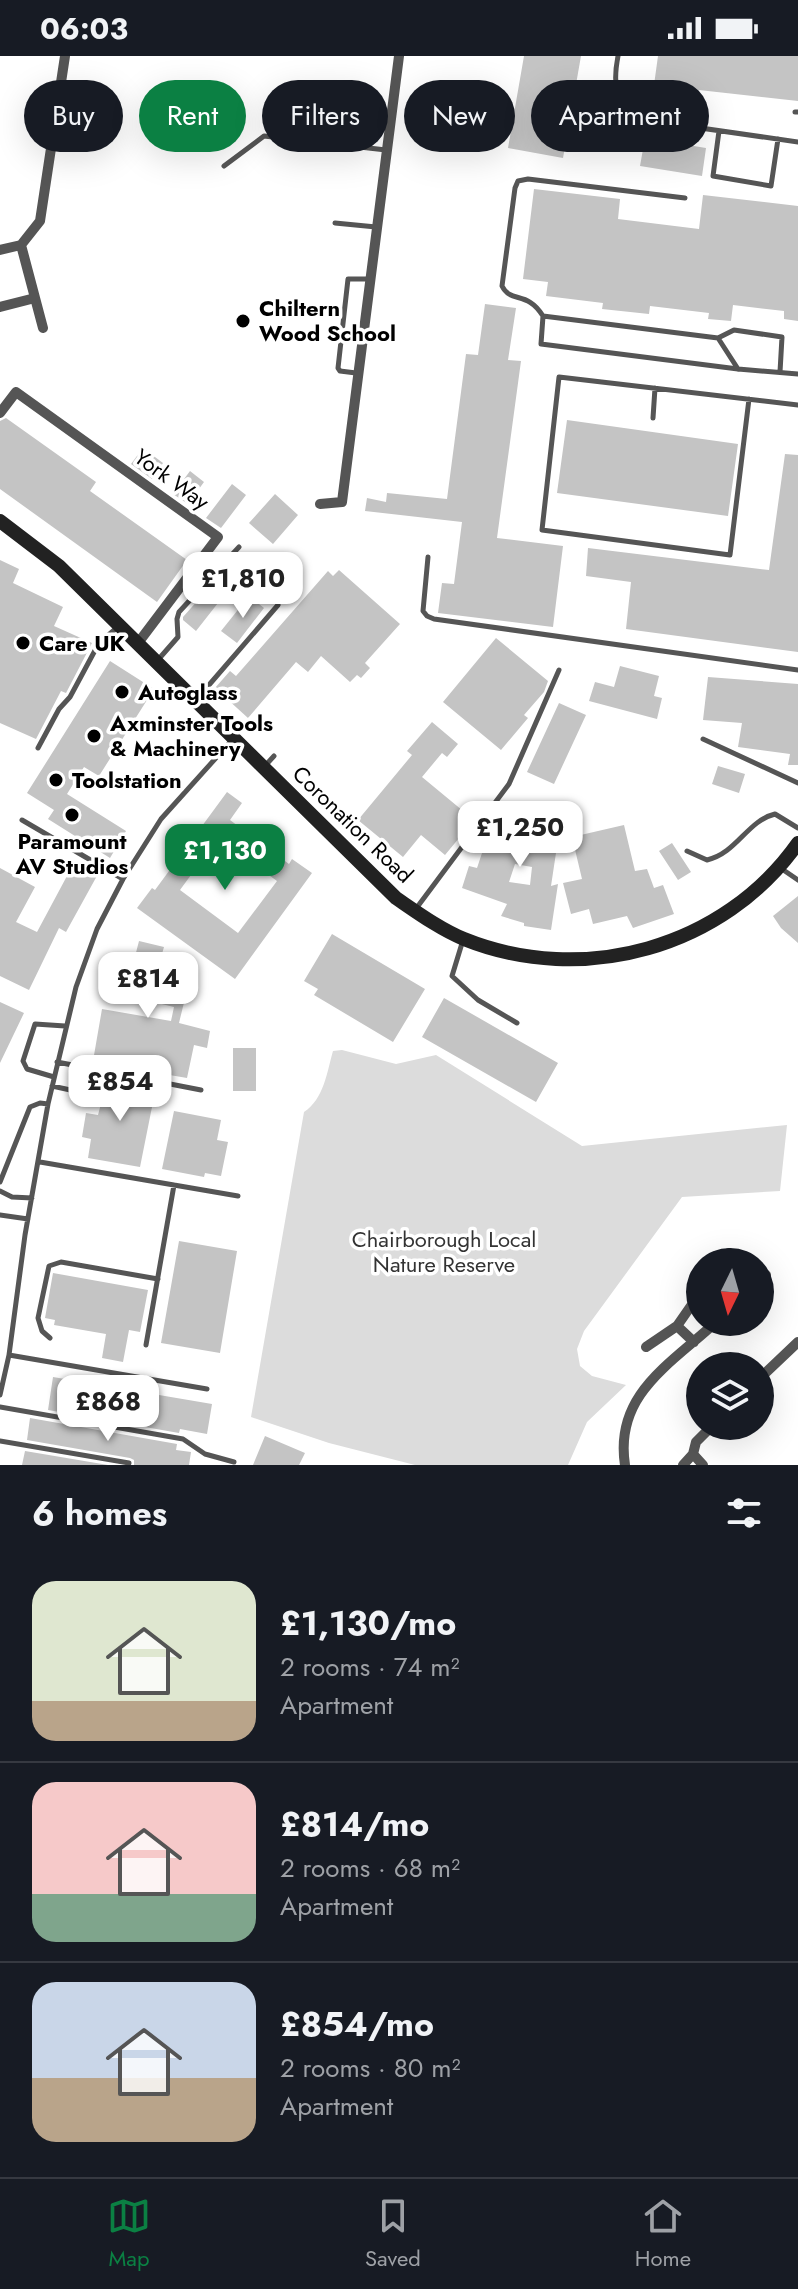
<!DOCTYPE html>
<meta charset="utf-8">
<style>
:root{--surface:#171b24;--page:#242831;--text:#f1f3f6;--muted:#9ea1a6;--line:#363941;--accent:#0b8043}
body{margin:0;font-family:Jost,sans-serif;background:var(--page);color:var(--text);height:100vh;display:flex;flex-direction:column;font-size:30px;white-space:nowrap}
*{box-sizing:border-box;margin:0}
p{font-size:26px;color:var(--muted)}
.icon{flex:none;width:44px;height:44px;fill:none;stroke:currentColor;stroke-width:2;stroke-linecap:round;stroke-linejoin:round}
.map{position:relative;height:1409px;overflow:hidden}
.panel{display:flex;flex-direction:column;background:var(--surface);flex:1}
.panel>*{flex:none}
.banner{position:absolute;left:24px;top:24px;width:750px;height:72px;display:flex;gap:16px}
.needle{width:52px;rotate:185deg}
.buttons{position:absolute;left:686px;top:1192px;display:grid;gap:16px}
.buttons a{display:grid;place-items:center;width:88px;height:88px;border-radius:50%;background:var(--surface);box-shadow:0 8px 32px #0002;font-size:40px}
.price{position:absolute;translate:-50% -68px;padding:0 18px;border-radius:16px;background:#fff;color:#222;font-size:26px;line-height:52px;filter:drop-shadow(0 2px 4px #0008)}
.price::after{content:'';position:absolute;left:50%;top:48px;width:24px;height:18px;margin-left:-12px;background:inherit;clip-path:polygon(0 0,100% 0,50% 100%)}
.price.on{background:var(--accent);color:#fff}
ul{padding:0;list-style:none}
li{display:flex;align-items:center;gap:24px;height:200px;padding:0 32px}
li+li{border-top:2px solid var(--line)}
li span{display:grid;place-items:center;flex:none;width:224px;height:160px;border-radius:24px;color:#555}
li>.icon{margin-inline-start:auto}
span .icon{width:96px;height:96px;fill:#fffc;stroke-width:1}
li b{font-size:34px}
h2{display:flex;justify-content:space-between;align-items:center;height:96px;padding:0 32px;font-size:34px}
.pill{padding:0 28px;border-radius:36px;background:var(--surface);box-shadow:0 8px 32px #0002;font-size:28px;line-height:72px}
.pill.on{background:var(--accent);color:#fff}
.status{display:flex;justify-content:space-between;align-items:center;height:56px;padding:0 40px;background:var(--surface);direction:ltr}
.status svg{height:22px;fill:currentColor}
.tab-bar{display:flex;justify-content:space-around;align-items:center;height:112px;border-top:2px solid var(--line);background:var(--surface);font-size:22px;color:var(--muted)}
.tab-bar a{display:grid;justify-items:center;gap:4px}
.tab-bar .on{color:var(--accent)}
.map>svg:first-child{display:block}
.green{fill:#dcdcdc}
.building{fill:#c4c4c4;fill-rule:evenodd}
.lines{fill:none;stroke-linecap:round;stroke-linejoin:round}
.lane{stroke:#555;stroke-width:5}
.street{stroke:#555;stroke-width:10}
.secondary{stroke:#222;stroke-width:14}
.poi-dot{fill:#000;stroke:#fff;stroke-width:3}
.labels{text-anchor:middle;stroke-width:7;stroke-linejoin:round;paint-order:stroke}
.poi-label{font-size:22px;font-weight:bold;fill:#000;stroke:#fff;text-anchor:start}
.street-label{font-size:22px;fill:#000;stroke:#fff}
.park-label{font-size:22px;fill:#333;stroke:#fff}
</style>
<div class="status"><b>06:03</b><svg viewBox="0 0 49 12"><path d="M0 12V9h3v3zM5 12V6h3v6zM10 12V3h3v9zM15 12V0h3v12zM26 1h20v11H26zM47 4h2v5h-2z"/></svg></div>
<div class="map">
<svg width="798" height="1409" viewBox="0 0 798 1409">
<rect width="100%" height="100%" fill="#fff"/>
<!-- green -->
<path class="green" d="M342 994 396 1008 436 999 582 1090 787 1069 780 1135 682 1141 584 1275 577 1293 580 1310 592 1320 626 1329 587 1366 568 1409H415L329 1387 251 1361 304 1056C324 1043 327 1016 333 995Z"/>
<!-- building -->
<path class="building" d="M524 0H581L563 102 508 92Z
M658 0H798V45L654 29Z
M86 68 101 70 97 92 83 90Z
M645 82 706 92 702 120 640 110Z
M534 133 620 143 618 163 699 173 703 139 798 150V265L784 263V255L733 249 731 265 708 263 709 257 650 250 649 258 602 253 603 247 546 240 548 226 523 223Z
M485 248 516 252 508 304 521 305 497 482 563 490 553 571 438 557 442 527 454 528 462 466 365 455 367 442 386 446 387 437 447 443 466 298 478 299Z
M6 362 96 426 90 435 187 504 157 546 0 433V365Z
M567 364 738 388 728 460 557 437Z
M143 392 163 407 152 423 131 408Z
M785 398 798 399V596L626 573 631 526 586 520 588 492 769 514Z
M190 415 204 426 188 448 173 438Z
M232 428 246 439 221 472 206 462Z
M275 438 298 459 273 488 249 467Z
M244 500 256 509 234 537 229 533 196 575 183 564V561L207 534 213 539Z
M0 504 19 513 13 527 63 551 54 570 92 587 66 637 61 635 36 683 0 667Z
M339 514 400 568 365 607 370 612 361 622 357 619 350 626 321 600 308 616 296 606 248 662 215 632 230 615 236 620 328 515 333 520Z
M249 540 264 552 237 587 221 575Z
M496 582 548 625 544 636 524 659 528 662 501 694 443 646Z
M110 605 154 633 99 720 84 711 67 738 126 775 110 802 48 763 54 754 27 737Z
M620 610 659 620 654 640 662 642 657 663 589 645 595 626 614 631Z
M708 621 798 628V709H788L790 698 738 691 742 667 703 664Z
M559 647 586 659 554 728 527 716Z
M432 666 458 688 447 701 442 697 422 721 474 764 445 799 421 779 403 801 358 764 412 699 407 695Z
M718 710 745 718 739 737 712 728Z
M227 736 242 747 230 764 289 808 292 803 312 817 235 923 137 852 152 832 155 834ZM218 782 277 825 238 877 180 834Z
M512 753 538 761 540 753 556 755 552 776 559 777 551 830 558 828 551 874 524 870V867L501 860 507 848 462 832 469 810 477 812 484 791 490 793 497 772 505 774ZM515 808 532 811 530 829 509 826Z
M624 769 635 815 647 813 654 832 663 829 674 858 633 872 627 860 593 868 589 853 571 858 563 827 582 823 572 781Z
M672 787 691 816 678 824 659 795Z
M75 805 98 818 66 876 59 872 29 934 0 920V812L35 831 16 866 37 876Z
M798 840V887L781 872 773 860Z
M332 878 425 933 393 986 314 939 318 933 304 925Z
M139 885 164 891 160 905 177 909 173 922 189 926 179 967 210 975 207 992 194 989 187 1022 158 1017 157 1020 93 1005 102 953 171 965 174 951 108 935 115 908 132 912Z
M444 942 558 1007 536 1046 422 981Z
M0 946 24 957 0 1007Z
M233 992H256V1035H233Z
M104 1021 156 1031 140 1111 88 1102 91 1083 82 1081 86 1057 98 1059 103 1040 102 1036Z
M174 1055 221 1064 217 1084 228 1086 221 1120 205 1117 204 1121 162 1113Z
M179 1185 237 1195 220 1297 161 1287Z
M53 1217 148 1234 140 1276 129 1274 123 1306 102 1302 106 1278 54 1269 55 1264 45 1262Z
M53 1321 212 1348 207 1378 180 1373 179 1377 48 1354Z
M30 1362 177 1388 176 1394 191 1396 189 1409H134V1404L130 1402 27 1384Z
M265 1380 305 1397 299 1409H253Z
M25 1395 108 1409H22Z"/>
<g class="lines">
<!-- lane -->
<path class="lane" d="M618 0C613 26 614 47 638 63L798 86
M795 56H798
M719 75 713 120 771 130 778 83
M597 91C598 64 598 58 627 55
M224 110 264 80 386 94
M335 167 376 171
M543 260C527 234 511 248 502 230L515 132 518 125 528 123 685 142
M718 282 734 274 782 281 780 316
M738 313 718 282 543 260 541 288 738 313 798 318
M356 317 340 315 338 312 348 223H369
M749 343 730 499 542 474 559 321 798 349
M653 362 655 332
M428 501 423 555 427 560 434 563 798 614
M157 605 178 581 177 563 179 556 239 491
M196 644 278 549
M703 683 798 727
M38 692 59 653 70 641 99 587 119 570
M264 711 274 700
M22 764 123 823
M687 795 707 804C737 797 747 765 775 758L798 772
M779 811 798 824
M415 854 509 728 559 614
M463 884 452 920 478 944 517 967
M57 1006 201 1034
M54 1021 27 1013 23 1005 35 968 65 970
M52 1030 98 1040
M40 1106 238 1140
M0 1126 30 1051 40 1047 48 1048
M0 1135 12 1141 32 1142
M0 1159 28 1163
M50 1282 42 1275 38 1262 49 1210 61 1206 158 1223
M146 1289 174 1129
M9 1299 207 1333
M0 1339 9 1299 25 1179 48 1048 76 931 97 873 123 823 161 763 233 683
M0 1351 183 1383 205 1398 234 1406
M0 1385 129 1407"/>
<!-- street -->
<path class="street" d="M21 189 43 272
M0 194 21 189 40 165 65 0
M0 251 35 242
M0 357 16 336 218 481 138 587
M320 448 342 446 399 0
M722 1206 729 1197
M760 1225 766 1219
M677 1270 694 1286
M646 1291 677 1270 700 1237
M760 1322 798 1286
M693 1398 703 1409
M625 1409C614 1338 671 1308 716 1266
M683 1409 693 1398 696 1386 712 1370"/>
<!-- secondary -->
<path class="secondary" d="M0 465 59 510 396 842C418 857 440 873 464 883 583 931 724 892 798 787"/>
</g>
<!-- markers -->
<g class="poi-dot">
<circle cx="243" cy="265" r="8"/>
<circle cx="23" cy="587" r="8"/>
<circle cx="122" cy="636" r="8"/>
<circle cx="94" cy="680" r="8"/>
<circle cx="56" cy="724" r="8"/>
<circle cx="72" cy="759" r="8"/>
</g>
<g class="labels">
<!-- poi labels -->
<g class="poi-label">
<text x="259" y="260">Chiltern<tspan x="259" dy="25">Wood School</tspan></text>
<text x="39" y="595">Care UK</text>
<text x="138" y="644">Autoglass</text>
<text x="110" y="675">Axminster Tools<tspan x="110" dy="25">&amp; Machinery</tspan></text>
<text x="72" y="732">Toolstation</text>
<text x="72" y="793" text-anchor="middle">Paramount<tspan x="72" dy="25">AV Studios</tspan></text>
</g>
<!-- street labels -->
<g class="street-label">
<text transform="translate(172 423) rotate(36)" y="8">York Way</text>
<text transform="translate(353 768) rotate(44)" y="8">Coronation Road</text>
</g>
<!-- park labels -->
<g class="park-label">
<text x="444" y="1191">Chairborough Local<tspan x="444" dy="25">Nature Reserve</tspan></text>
</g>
</g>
</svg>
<div class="buttons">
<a><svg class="needle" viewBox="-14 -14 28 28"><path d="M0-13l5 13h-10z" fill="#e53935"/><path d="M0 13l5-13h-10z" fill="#9ea1a6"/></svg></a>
<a><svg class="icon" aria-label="layers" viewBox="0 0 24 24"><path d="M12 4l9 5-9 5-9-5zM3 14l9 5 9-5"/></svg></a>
</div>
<b class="price" style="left:243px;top:564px">£1,810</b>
<b class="price" style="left:520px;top:813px">£1,250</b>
<b class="price on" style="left:225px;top:836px">£1,130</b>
<b class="price" style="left:148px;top:964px">£814</b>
<b class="price" style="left:120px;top:1067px">£854</b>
<b class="price" style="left:108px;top:1387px">£868</b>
<div class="banner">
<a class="pill">Buy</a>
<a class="pill on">Rent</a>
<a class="pill">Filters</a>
<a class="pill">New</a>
<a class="pill">Apartment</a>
</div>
</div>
<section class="panel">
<h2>6 homes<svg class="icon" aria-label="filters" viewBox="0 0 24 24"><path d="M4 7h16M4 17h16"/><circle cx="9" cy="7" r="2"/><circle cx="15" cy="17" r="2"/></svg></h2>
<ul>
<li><span style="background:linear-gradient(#dfe7d0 75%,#b9a48a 0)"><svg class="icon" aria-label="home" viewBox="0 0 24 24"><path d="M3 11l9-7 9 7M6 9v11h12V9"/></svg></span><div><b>£1,130/mo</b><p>2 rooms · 74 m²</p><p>Apartment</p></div></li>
<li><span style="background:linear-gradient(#f6c9c9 70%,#7fa58c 0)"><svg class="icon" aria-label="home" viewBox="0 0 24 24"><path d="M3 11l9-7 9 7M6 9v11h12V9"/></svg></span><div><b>£814/mo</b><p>2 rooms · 68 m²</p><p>Apartment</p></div></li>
<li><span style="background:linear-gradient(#c9d6e8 60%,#b9a48a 0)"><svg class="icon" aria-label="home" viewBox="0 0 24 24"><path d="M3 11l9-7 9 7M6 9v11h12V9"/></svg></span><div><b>£854/mo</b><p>2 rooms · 80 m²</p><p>Apartment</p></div></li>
</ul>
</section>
<nav class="tab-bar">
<a class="on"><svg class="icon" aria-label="map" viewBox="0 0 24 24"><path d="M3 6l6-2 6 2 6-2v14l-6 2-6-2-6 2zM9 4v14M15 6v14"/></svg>Map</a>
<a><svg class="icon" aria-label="saved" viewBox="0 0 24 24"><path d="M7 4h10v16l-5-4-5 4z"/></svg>Saved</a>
<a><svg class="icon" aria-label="home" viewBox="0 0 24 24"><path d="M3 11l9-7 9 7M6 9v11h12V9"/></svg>Home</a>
</nav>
